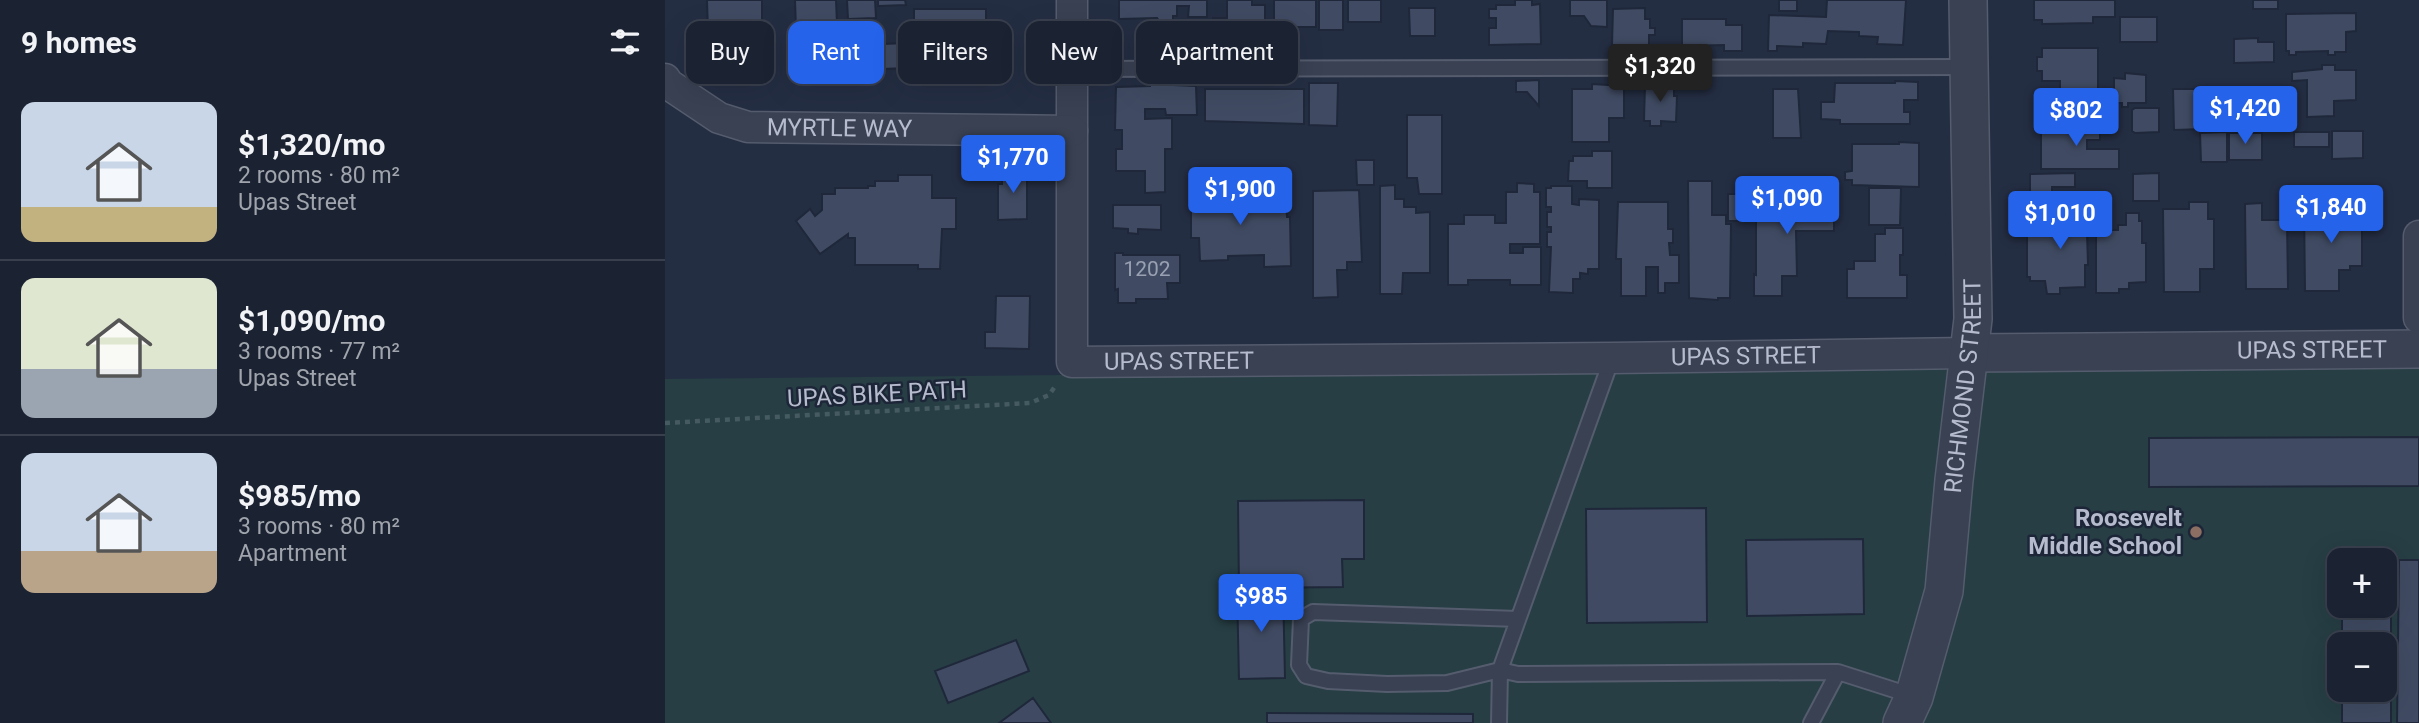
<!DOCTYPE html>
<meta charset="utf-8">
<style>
:root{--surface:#1b2232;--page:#282f3e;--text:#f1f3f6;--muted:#a0a4ac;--line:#393f4d;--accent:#2563eb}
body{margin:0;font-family:Roboto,sans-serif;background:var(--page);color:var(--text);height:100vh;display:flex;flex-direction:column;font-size:26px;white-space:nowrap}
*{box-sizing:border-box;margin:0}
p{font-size:23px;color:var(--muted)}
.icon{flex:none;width:38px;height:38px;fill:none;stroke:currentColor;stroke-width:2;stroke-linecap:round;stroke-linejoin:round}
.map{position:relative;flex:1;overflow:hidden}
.sheet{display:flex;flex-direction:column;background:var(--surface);width:665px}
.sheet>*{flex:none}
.top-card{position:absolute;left:21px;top:21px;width:665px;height:63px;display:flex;gap:14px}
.fabs{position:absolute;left:1662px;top:548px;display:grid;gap:14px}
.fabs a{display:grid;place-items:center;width:70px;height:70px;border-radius:14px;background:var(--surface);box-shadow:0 7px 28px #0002,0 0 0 2px var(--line);font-size:35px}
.price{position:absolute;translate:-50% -60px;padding:0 16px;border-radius:7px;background:var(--accent);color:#fff;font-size:23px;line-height:46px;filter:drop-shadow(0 2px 4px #0008)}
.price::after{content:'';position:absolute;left:50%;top:42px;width:21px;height:16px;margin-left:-10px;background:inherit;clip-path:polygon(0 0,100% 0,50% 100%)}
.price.on{background:#222;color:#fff}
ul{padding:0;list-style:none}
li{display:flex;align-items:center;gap:21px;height:175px;padding:0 21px}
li+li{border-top:2px solid var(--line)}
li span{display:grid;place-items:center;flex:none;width:196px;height:140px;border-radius:14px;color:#555}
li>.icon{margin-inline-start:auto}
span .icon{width:84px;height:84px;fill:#fffc;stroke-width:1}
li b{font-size:30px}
h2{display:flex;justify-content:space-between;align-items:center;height:84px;padding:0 21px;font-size:30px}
.pill{padding:0 24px;border-radius:14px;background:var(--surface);box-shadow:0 7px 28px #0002,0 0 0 2px var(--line);font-size:24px;line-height:63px}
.pill.on{background:var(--accent);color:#fff}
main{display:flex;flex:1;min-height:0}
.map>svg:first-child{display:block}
.green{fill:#263e44;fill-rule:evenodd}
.building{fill:#404b63;stroke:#1f283a;stroke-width:2}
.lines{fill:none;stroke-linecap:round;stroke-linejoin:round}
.service-casing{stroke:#545c6d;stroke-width:18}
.minor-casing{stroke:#545c6d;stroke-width:33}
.tertiary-casing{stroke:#545c6d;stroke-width:40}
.path{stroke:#455b61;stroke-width:4.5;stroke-dasharray:5 5;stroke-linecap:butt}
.service{stroke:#394153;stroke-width:14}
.minor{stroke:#394153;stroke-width:30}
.tertiary{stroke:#394153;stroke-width:37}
.education-dot{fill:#8d6e63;stroke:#1d2638;stroke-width:2.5}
.labels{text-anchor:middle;stroke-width:5;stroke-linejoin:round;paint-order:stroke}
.number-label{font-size:21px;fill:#98a0b2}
.street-label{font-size:24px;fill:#b6bccd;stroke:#1d2638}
.poi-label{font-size:24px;font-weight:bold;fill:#b6bccd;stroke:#1d2638;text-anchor:end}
</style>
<main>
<section class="sheet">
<h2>9 homes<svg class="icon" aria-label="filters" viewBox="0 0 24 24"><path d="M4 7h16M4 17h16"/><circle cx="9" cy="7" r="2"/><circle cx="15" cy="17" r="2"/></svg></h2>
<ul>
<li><span style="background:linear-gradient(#c9d6e8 75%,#c2b280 0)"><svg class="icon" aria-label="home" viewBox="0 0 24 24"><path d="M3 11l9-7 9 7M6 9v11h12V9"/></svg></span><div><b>$1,320/mo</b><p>2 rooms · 80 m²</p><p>Upas Street</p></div></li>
<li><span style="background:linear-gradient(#dfe7d0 65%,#9aa5b1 0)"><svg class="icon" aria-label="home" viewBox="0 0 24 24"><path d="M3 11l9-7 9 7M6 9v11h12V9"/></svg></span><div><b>$1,090/mo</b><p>3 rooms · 77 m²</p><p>Upas Street</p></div></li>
<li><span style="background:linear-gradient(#c9d6e8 70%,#b9a48a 0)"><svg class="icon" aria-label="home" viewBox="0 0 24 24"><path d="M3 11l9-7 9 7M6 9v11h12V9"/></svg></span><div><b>$985/mo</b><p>3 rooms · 80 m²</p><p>Apartment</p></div></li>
</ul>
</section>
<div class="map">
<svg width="1754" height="723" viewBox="0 0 1754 723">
<rect width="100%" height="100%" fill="#242e43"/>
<!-- green -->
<path class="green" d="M1754 361V723H0V379ZM1675 560H1720V606H1675ZM1675 644H1720V690H1675Z"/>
<!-- building -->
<path class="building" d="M42 0H97V29L43 31Z
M130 0H171L172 24H183V41H172V64H166V66H158V64L142 66V63H136V55L133 56 136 29H131Z
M182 0H210L211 18 183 19Z
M213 0H240L241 5 213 6Z
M454 0H542V17H523L524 6H512V16H508V20L504 26 497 25 492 18 454 19Z
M562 0H587V5H600V45H548V18H562Z
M609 0H651V27H609Z
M654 0H678V30H654Z
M683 0H716V22H683Z
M850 0H867V5L875 4 876 44 824 45V28H831V18H824V9H831V5H850Z
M905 0H942V27L926 26 919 16H905Z
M1114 0H1132V11H1114Z
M1162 0H1241L1238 45 1212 44 1213 37 1194 36V32L1163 31 1161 44 1138 43V47L1112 46V51H1103L1104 15 1161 17Z
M1369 0H1450V17H1428V23L1377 24V20H1369Z
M1588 0H1613V9H1588Z
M744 8H770V36H745Z
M980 8V19H985V28H990V35H984V45H947L948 9Z
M249 9H321V72L282 73V52H249Z
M1691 13V31L1681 32V52H1670V55H1663V51L1631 52V55H1624V51H1621V14Z
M1455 17H1492V42H1455Z
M1017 19H1061V25H1077V51H1059V45L1017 46Z
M1593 38V42H1609V62L1569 63V39Z
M243 43 244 68 217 69 216 44Z
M1377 48H1433V91H1395V81H1377V71H1372V57H1377Z
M1657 65H1670V70H1691V100L1669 101V116L1642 117V80L1627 81V72L1657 69Z
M1460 73 1481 75V103H1463V107H1457V103H1449V78L1460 79Z
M874 80V106L862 92H851V81Z
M1230 81 1253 82V100H1239V112H1245V124H1175V120L1156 119V102H1169L1170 83H1230Z
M644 83H673L672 126 644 125Z
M485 84 531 86 532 115H501L500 109H480V119L507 118V149H500V192L480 193V171H451V149H457V130H450L451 87 485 86Z
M927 84 959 86V118H944V142H907V89H927Z
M980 84 1009 85V96H1012L1011 122 996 121V126H985V121H979Z
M540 89H639V124L540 121Z
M1108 89H1133L1136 138H1108Z
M1508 89H1539L1540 129 1509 130Z
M1470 108H1494V132L1470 133 1467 131V110Z
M742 115H777V194H754L752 178H742Z
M1395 121H1435V140H1422V149H1454V169H1376V131H1395Z
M1667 131H1698V158L1667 159Z
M1562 132V162H1536L1535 133Z
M1629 132H1664V147H1629Z
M1564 133H1597V160H1564Z
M1234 142 1254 143V187L1187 185V180H1180V172L1187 171V144H1234Z
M927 151H947V188H922V181H903L904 161H908V156H927Z
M691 160H709V185H692Z
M337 170H362V219L333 220V184H337Z
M1410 173V187H1387V200H1365V174Z
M1494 173V201H1468V174Z
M233 175H267V198H291V229H277L275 269H253V265H190V238H183V234L155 254 131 221 145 209 150 216 157 210V194H170V188H203V186H210V181H233Z
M556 177 557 205H586V200H621L622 217H625L626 266 599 267V255L563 256V260L535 261 534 238H526V204H534V178Z
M1023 181H1047V215H1061V224H1066L1065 298H1053V300L1024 298Z
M852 183 869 184V192H875V244H845V253H858V247H876V285H845V280H803V285H783V224H799V215H830V223H841V192H852Z
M730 185V199H739V207H751V213L765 212V273H738L737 294H715V186Z
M886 186H907V204L914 205V199L934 200V269H923V274L915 273V279H908V293L884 292 886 247H882V232H886V227H882V212H886V207H881V188H886Z
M1204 188H1236L1235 225H1204Z
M694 190 697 262H682V270H672L673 297 648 298V191Z
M1141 192 1169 193V231H1131L1132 276H1117V296H1089V274L1091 275V213L1105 212 1104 194H1139V201Z
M1063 194H1084V221H1063Z
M1401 198H1421L1423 265H1420V287L1395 288V294H1382L1380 281H1365V277H1362V233H1365V229H1401Z
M953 202H1003V229H1008V243H1004L1005 255H1014V283H1000V293H993V267H981V296H956V259H951Z
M1524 202H1543V219H1549V269H1535V292H1499L1498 209H1524Z
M1597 203V220H1622L1623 289H1581L1580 204Z
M448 205H496V230L473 229V234L463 233V229L448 228Z
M1639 207H1697V266H1685V270H1674V291H1640Z
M1461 213H1474V221H1477V243H1481V282L1464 283V289H1454V293H1431V230H1453V225H1461Z
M1220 228H1238V255H1235V275H1242V298H1182V269H1189V261H1210V234H1220Z
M450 253H458V255H515V283H502L503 299H471V303H453V289L450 290Z
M331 296H365L364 349 320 348V332H330Z
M1754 437V486L1484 487V438Z
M699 500V559H677L678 587 574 588 573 501Z
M1041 508 1042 622 922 623 921 509Z
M1198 539 1199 614 1082 616 1081 540Z
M1677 559H1726V723H1677V690H1720V644H1677V606H1720V560Z
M1734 560H1754V723H1732Z
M618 589 620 678 574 679 572 590Z
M351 640 364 671 283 703 270 671Z
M368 698 386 723H334Z
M602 713 808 714V723H602Z"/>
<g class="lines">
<defs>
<path id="service" d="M407 69 1302 67
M853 619 648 612 636 619 634 665 641 676 663 681 722 684 782 683 835 670 853 674 1173 672 1146 723
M1173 672 1248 696
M834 723 835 670 947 358"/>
<g id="minor">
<path id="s1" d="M407 0V362L947 358 1304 353"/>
<path id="s2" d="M0 79 3 84 54 118 83 127 407 131"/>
<path d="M1754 236V318"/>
</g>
<g id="tertiary">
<path id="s3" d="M1304 353 1754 349"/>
<path id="s4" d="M1237 723 1249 697 1279 591 1289 480 1308 319 1303 0"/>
</g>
</defs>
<!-- service casing -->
<use href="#service" class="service-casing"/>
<!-- minor casing -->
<use href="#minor" class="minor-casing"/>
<!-- tertiary casing -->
<use href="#tertiary" class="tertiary-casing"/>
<!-- path -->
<path class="path" d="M0 423 365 403 384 395 391 385"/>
<!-- service -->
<use href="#service" class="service"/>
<!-- minor -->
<use href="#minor" class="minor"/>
<!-- tertiary -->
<use href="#tertiary" class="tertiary"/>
</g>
<!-- markers -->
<circle class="education-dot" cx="1531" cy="532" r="7"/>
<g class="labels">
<!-- number labels -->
<g class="number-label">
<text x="482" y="276">1202</text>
</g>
<!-- street labels -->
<g class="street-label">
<text dy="8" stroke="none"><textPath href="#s2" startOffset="189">MYRTLE WAY</textPath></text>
<text dy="8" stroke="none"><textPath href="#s3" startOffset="343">UPAS STREET</textPath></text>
<text dy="8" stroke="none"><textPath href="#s1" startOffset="1036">UPAS STREET</textPath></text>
<text dy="8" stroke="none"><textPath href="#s1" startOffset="469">UPAS STREET</textPath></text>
<text dy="8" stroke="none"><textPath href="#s4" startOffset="345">RICHMOND STREET</textPath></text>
<text transform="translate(212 394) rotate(-3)" y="8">UPAS BIKE PATH</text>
</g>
<!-- poi labels -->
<g class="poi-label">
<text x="1517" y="526">Roosevelt<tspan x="1517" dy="28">Middle School</tspan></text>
</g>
</g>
</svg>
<div class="fabs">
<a>+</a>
<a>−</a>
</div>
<b class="price on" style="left:995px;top:104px">$1,320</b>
<b class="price" style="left:1580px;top:146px">$1,420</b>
<b class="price" style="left:1411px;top:148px">$802</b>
<b class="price" style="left:348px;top:195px">$1,770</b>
<b class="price" style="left:575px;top:227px">$1,900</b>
<b class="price" style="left:1122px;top:236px">$1,090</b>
<b class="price" style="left:1666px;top:245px">$1,840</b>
<b class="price" style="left:1395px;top:251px">$1,010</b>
<b class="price" style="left:596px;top:634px">$985</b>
<div class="top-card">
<a class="pill">Buy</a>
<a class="pill on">Rent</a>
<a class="pill">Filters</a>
<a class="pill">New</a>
<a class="pill">Apartment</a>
</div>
</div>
</main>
